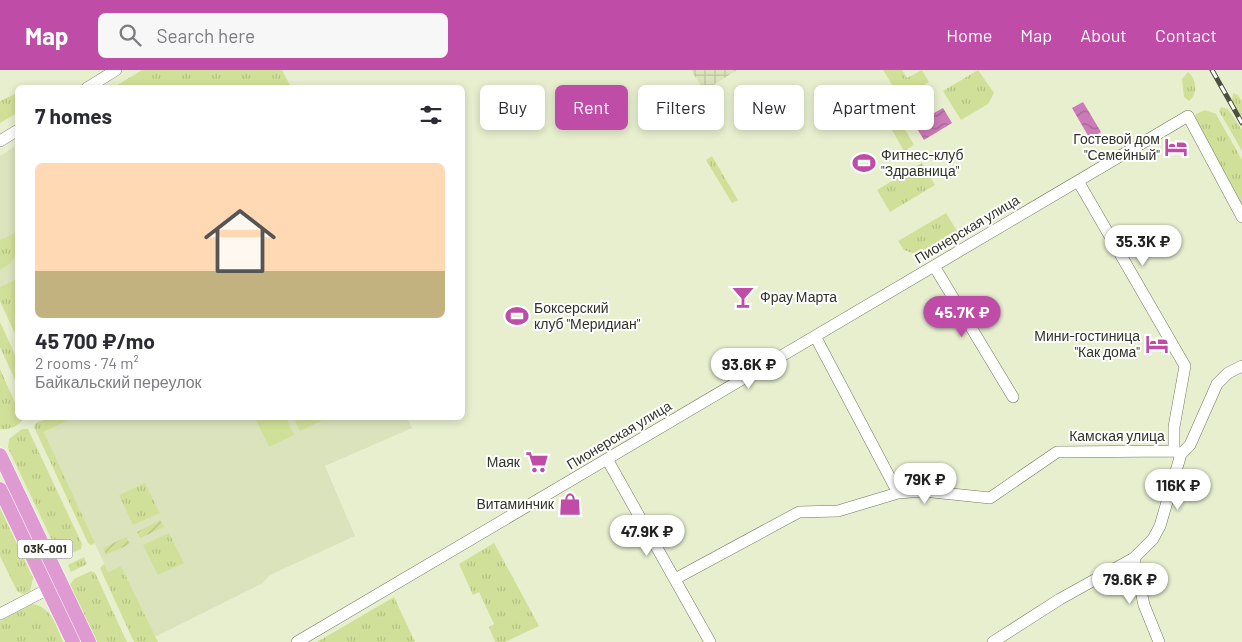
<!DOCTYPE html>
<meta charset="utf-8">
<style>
:root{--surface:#fff;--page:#f7f7f7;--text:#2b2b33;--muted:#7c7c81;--line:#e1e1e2;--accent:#bf4ca7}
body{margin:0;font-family:Barlow,sans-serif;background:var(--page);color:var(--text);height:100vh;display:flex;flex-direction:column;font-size:19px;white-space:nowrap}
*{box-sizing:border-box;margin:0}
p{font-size:16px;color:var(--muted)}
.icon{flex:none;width:28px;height:28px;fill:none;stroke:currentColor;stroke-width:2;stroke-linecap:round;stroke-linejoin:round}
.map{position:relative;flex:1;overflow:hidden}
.panel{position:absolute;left:15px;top:15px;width:450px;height:335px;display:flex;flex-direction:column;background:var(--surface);border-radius:8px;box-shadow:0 2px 8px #0003}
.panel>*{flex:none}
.top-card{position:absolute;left:480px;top:15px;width:475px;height:45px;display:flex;gap:10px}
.price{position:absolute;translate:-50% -42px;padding:0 11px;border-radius:18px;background:#fff;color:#222;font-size:16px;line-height:32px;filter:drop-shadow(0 1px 2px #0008)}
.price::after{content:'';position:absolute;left:50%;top:30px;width:15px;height:11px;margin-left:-8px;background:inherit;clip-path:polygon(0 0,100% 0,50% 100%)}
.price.active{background:var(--accent);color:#fff}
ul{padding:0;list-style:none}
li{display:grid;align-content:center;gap:10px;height:265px;padding:0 20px}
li+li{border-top:1px solid var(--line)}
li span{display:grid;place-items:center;height:155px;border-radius:8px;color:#555}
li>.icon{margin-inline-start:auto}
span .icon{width:90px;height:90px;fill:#fffc;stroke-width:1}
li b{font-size:21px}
h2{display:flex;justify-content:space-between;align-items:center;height:60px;padding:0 20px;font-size:21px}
.chip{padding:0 18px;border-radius:8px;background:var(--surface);box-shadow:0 2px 8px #0003;font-size:18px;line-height:45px}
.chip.active{background:var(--accent);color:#fff}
header{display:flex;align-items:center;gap:30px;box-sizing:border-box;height:70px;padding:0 25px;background:var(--accent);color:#fff}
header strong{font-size:24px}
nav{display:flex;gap:28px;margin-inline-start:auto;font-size:18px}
.search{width:350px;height:45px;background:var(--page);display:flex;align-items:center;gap:12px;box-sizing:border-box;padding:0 18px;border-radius:8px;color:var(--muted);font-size:19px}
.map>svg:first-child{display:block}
.built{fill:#dbe3bd}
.industrial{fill:url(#industrial-grid)}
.grass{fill:url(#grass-tufts)}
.garden{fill:url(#garden-furrows)}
.pitch{fill:#d1e098}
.water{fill:url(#water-waves)}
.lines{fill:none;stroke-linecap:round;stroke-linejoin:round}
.minor-casing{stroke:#72785c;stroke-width:12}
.major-casing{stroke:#fff;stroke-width:15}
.minor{stroke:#fff;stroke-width:11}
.major{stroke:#df9bd1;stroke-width:14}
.rail-casing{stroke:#4d5041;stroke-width:5}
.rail{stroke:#fff;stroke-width:3;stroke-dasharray:9;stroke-linecap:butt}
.labels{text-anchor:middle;stroke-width:4;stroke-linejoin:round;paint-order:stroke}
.shield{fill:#fff;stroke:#6f7068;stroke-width:1}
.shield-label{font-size:12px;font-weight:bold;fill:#313327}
.poi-label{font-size:14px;fill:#313327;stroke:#fff;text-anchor:end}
.street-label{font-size:14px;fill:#313327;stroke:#fff}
</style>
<header>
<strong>Map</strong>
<div class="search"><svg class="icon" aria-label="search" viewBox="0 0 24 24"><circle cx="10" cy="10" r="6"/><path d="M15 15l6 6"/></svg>Search here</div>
<nav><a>Home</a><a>Map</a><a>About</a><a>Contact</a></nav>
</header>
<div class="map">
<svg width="1242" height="572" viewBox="0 0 1242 572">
<defs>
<pattern id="industrial-grid" width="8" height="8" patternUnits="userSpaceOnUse" patternTransform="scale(1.25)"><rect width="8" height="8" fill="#dbe3bd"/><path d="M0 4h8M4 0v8" fill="none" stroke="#bcc3a2"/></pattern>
<pattern id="grass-tufts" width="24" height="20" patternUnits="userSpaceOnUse" patternTransform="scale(1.25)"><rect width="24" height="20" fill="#d1e098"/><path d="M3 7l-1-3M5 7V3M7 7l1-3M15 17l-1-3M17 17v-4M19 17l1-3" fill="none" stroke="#b4c183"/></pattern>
<pattern id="garden-furrows" width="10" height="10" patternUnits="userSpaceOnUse" patternTransform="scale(1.25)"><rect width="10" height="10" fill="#d1e098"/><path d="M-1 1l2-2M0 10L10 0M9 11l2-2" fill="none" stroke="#b4c183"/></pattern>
<pattern id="water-waves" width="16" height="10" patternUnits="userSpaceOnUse" patternTransform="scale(1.25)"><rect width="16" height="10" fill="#cb7bb7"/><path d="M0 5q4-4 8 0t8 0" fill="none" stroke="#a56595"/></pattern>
</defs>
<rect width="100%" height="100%" fill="#e7efcf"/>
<!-- built -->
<path class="built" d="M17 75V268L0 231V86Z
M73 348H407L412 358 325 396 355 466 270 505 263 513 155 567 121 496 108 502 44 362Z"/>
<!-- industrial -->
<path class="industrial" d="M691 0H737L704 21Z"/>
<!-- grass -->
<path class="grass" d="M142 0H282L291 17H114Z
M883 0H902L907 8 922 0 929 12 901 29Z
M978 0 994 23 988 34 961 50 943 21Z
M1188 2C1197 9 1198 24 1189 31L1184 27 1182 9Z
M878 15 891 36 881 42 869 20Z
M17 23V43L0 53V31Z
M1233 23 1238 25 1242 32V48L1232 31Z
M1221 37 1228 39 1242 60V81L1219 41Z
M1205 40 1216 44 1242 90V138L1195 47 1196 44Z
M899 49 914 75 904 81 889 55Z
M712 86 738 130 732 133 706 90Z
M922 93 935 115 890 142 877 120Z
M946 143 960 166 923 187 904 180 898 171Z
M17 162C18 179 18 191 0 200V170Z
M17 209V268L0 231V217Z
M0 252 17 289V314L0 277Z
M0 299 17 337 18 348H23C20 357 8 360 0 359Z
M48 348H73L44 362 95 473 91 475 88 473 34 357 36 353Z
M22 359H28L82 474 81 479 63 487 59 485 8 378 9 369Z
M145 413 160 443 133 455 119 425Z
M0 438 33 508 30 521 23 524 17 521 0 486Z
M169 463 184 493 158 505 143 475Z
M494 473 539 556 505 572H495L489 557 494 554 479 522 473 525 459 494Z
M84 487 87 494 71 502 68 495Z
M104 494 108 502 121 496 158 572H134L100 498Z
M91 501 95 503 127 572H97L70 515 74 509Z
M394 527 415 572H317Z
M32 534C52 537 56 556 63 572H0V551Z"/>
<!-- garden -->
<path class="garden" d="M160 450 164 457 140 468 137 462Z
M126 467 130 474 106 485 103 478Z"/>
<!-- pitch -->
<path class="pitch" d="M255 348H286L294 365 269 377Z
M294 348H325V349L300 361Z"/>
<!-- water -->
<path class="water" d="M1083 32 1101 62 1090 69 1072 38Z
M943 38 952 53 924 70 914 54Z"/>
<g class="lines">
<defs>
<path id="minor" d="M87 18 116 0
M0 71 18 60
M1078 111 1185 296 1174 357V381L1179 383
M934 196 1013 327
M815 266 898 423
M607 389 710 572
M1134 488 1144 535 1159 572
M675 509 799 442 838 441 898 423 923 421 990 428 1057 382 1174 381
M0 544 48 519
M297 572 1188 46 1242 147
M993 572 1060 529 1134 488 1153 469 1160 456 1181 384 1190 375 1217 314 1228 303 1242 296"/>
<path id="major" d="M0 385 89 572
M0 419 73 572"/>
</defs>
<!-- minor casing -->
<use href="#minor" class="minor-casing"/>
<!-- major casing -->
<use href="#major" class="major-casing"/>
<!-- minor -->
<use href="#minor" class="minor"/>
<!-- major -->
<use href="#major" class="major"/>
<defs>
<path id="rail" d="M1212 0 1242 53"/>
</defs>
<!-- rail casing -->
<use href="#rail" class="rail-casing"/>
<!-- rail -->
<use href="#rail" class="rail"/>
</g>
<!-- icons -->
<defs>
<symbol id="hotel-bare" viewBox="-9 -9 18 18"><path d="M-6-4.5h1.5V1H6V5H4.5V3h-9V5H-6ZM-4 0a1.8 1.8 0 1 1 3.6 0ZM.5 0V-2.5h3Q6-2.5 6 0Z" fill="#bf4ca7" stroke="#fff" stroke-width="2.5" paint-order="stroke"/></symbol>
<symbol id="stadium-bare" viewBox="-9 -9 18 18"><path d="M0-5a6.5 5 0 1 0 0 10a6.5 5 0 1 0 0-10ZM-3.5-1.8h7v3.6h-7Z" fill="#bf4ca7" stroke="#fff" stroke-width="2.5" paint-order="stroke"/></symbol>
<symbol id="bar-bare" viewBox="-9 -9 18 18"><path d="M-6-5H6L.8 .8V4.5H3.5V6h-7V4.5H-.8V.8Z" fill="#bf4ca7" stroke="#fff" stroke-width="2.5" paint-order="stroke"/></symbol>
<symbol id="supermarket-bare" viewBox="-9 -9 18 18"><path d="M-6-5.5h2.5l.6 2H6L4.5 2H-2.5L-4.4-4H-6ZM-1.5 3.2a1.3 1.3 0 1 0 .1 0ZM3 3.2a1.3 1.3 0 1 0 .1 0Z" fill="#bf4ca7" stroke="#fff" stroke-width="2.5" paint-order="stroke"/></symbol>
<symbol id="shop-bare" viewBox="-9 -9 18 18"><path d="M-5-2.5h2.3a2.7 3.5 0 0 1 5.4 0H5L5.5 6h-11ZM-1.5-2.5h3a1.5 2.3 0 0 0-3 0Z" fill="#bf4ca7" stroke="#fff" stroke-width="2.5" paint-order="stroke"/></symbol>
</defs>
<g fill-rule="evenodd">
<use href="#hotel-bare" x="1160" y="61" width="32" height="32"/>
<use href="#stadium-bare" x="848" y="77" width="32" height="32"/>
<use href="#bar-bare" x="727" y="211" width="32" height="32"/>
<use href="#stadium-bare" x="501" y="230" width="32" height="32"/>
<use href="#hotel-bare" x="1141" y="258" width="32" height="32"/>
<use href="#supermarket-bare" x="521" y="376" width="32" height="32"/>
<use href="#shop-bare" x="554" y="418" width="32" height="32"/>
</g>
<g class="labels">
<!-- shield labels -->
<rect class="shield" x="17.5" y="469.5" width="55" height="19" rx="4"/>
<g class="shield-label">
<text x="45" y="483">03К-001</text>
</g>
<!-- poi labels -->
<g class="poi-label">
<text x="1160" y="74">Гостевой дом<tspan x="1160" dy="16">"Семейный"</tspan></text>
<text x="881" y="90" text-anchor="start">Фитнес-клуб<tspan x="881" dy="16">"Здравница"</tspan></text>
<text x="760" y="232" text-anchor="start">Фрау Марта</text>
<text x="534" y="243" text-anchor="start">Боксерский<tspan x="534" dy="16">клуб "Меридиан"</tspan></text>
<text x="1140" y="271">Мини-гостиница<tspan x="1140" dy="16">"Как дома"</tspan></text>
<text x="520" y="397">Маяк</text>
<text x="554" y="439">Витаминчик</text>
</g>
<!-- street labels -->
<g class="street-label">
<text transform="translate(967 159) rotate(-31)" y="5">Пионерская улица</text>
<text transform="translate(619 365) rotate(-31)" y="5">Пионерская улица</text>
<text x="1117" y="371">Камская улица</text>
</g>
</g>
</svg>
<b class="price" style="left:1143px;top:197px">35.3K ₽</b>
<b class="price active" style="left:962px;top:268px">45.7K ₽</b>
<b class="price" style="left:749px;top:320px">93.6K ₽</b>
<b class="price" style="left:925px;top:435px">79K ₽</b>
<b class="price" style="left:1178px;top:441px">116K ₽</b>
<b class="price" style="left:647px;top:487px">47.9K ₽</b>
<b class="price" style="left:1130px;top:535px">79.6K ₽</b>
<div class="top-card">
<a class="chip">Buy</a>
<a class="chip active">Rent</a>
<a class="chip">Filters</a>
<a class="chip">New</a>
<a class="chip">Apartment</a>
</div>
<section class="panel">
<h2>7 homes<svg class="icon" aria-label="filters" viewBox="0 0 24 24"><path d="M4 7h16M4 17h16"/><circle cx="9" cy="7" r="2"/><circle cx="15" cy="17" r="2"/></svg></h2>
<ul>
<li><span style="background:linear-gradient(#ffd9b3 70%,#c2b280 0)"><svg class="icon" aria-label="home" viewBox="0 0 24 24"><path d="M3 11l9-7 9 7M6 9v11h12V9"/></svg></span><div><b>45 700 ₽/mo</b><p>2 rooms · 74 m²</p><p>Байкальский переулок</p></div></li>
</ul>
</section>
</div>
